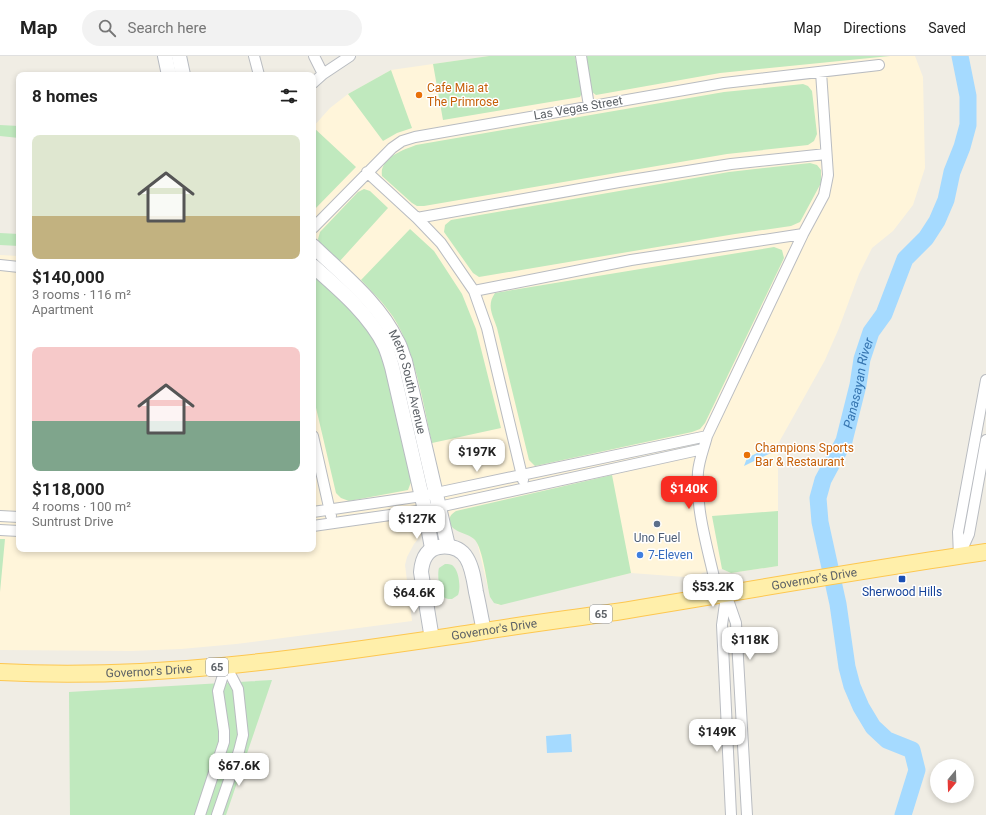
<!DOCTYPE html>
<meta charset="utf-8">
<style>
:root{--surface:#fff;--page:#f2f2f2;--text:#222;--muted:#767676;--line:#e0e0e0;--accent:#f82c22}
body{margin:0;font-family:Roboto,sans-serif;background:var(--page);color:var(--text);height:100vh;display:flex;flex-direction:column;font-size:15px;white-space:nowrap}
*{box-sizing:border-box;margin:0}
p{font-size:13px;color:var(--muted)}
.icon{flex:none;width:22px;height:22px;fill:none;stroke:currentColor;stroke-width:2;stroke-linecap:round;stroke-linejoin:round}
.map{position:relative;flex:1;overflow:hidden}
.drawer{position:absolute;left:16px;top:16px;width:300px;height:480px;display:flex;flex-direction:column;background:var(--surface);border-radius:8px;box-shadow:0 2px 6px #0003}
.drawer>*{flex:none}
.needle{width:26px;rotate:199deg}
.fabs{position:absolute;left:930px;top:703px;display:grid;gap:8px}
.fabs a{display:grid;place-items:center;width:44px;height:44px;border-radius:50%;background:var(--surface);box-shadow:0 2px 6px #0003;font-size:20px}
.price{position:absolute;translate:-50% -34px;padding:0 9px;border-radius:8px;background:#fff;color:#222;font-size:13px;line-height:26px;filter:drop-shadow(0 1px 2px #0008)}
.price::after{content:'';position:absolute;left:50%;top:24px;width:12px;height:9px;margin-left:-6px;background:inherit;clip-path:polygon(0 0,100% 0,50% 100%)}
.price.on{background:var(--accent);color:#fff}
ul{padding:0;list-style:none}
li{display:grid;align-content:center;gap:8px;height:212px;padding:0 16px}
li span{display:grid;place-items:center;height:124px;border-radius:8px;color:#555}
li>.icon{margin-inline-start:auto}
span .icon{width:72px;height:72px;fill:#fffc;stroke-width:1}
li b{font-size:17px}
h2{display:flex;justify-content:space-between;align-items:center;height:48px;padding:0 16px;font-size:17px}
header{display:flex;align-items:center;gap:24px;box-sizing:border-box;height:56px;padding:0 20px;background:var(--surface);border-bottom:1px solid var(--line)}
header strong{font-size:19px}
nav{display:flex;gap:22px;margin-inline-start:auto;font-size:14px}
.search{width:280px;height:36px;background:var(--page);display:flex;align-items:center;gap:10px;box-sizing:border-box;padding:0 14px;border-radius:22px;color:var(--muted);font-size:15px}
.map>svg:first-child{display:block}
.commercial{fill:#fff5da}
.green{fill:#c0e9be}
.water{fill:#a5daff}
.lines{fill:none;stroke-linecap:round;stroke-linejoin:round}
.river{stroke:#a5daff;stroke-width:17}
.street-casing{stroke:#b9bcc1;stroke-width:12}
.secondary-casing{stroke:#b7bbc1;stroke-width:16}
.primary-casing{stroke:#fdc750;stroke-width:18}
.street{stroke:#fff;stroke-width:10}
.secondary{stroke:#fff;stroke-width:14}
.primary{stroke:#ffefaa;stroke-width:16}
.food-dot{fill:#e8710a;stroke:#fff;stroke-width:1.5}
.service-dot{fill:#5c6f8a;stroke:#fff;stroke-width:1.5}
.shop-dot{fill:#3f7fe0;stroke:#fff;stroke-width:1.5}
.transit-dot{fill:#1a4fb4;stroke:#fff;stroke-width:1.5}
.labels{text-anchor:middle;stroke-width:3;stroke-linejoin:round;paint-order:stroke}
.shield{fill:#fff;stroke:#8d9094;stroke-width:1}
.shield-label{font-size:11px;font-weight:bold;fill:#5c6166}
.food-label{font-size:12px;fill:#c56008;stroke:#fff;text-anchor:start}
.street-label{font-size:12px;fill:#5c6166;stroke:#fff}
.service-label{font-size:12px;fill:#4e5e75;stroke:#fff}
.shop-label{font-size:12px;fill:#366cbe;stroke:#fff;text-anchor:start}
.transit-label{font-size:12px;fill:#164399;stroke:#fff}
.water-label{font-size:13px;font-style:italic;fill:#3675b1;stroke:#fff}
</style>
<header>
<strong>Map</strong>
<div class="search"><svg class="icon" aria-label="search" viewBox="0 0 24 24"><circle cx="10" cy="10" r="6"/><path d="M15 15l6 6"/></svg>Search here</div>
<nav><a>Map</a><a>Directions</a><a>Saved</a></nav>
</header>
<div class="map">
<svg width="986" height="759" viewBox="0 0 986 759">
<rect width="100%" height="100%" fill="#f0ede4"/>
<!-- commercial -->
<path class="commercial" d="M489 0H915L923 21 925 112 913 149 893 175 872 192 859 218 839 272 825 304 778 388V510L731 517 722 513 702 517 698 522 631 517 498 549 490 541 477 486 470 479 454 473 450 468 449 462 421 468 422 478 414 488 407 501 405 509 412 565 236 588 181 593 131 595 0 594V199L19 200V493H313V71L330 52 348 38 391 14Z"/>
<!-- green -->
<path class="green" d="M489 0H575L582 37 580 41 443 64 433 8Z
M586 0H890L720 17 596 39 592 36Z
M391 14 412 72 397 77 383 85 348 38Z
M803 28 808 30 812 35 817 78 814 85 808 89 727 98 424 150H417L412 147 382 120C379 102 403 94 416 89L724 36Z
M0 69 19 70V82L0 80Z
M313 71 356 111 313 155Z
M810 107 817 109 821 114V127L800 166 791 170 735 178 479 221 473 217 444 176 445 169 451 164 729 116Z
M364 133 370 135 388 152 339 206 320 188 318 183 320 176 358 136Z
M410 173 434 195 462 238 476 273 501 372 432 387C423 347 414 286 388 254 380 243 370 234 361 224Z
M0 177 19 178V190L0 189Z
M774 191 782 194 784 202 705 367 700 373 692 376 535 410 529 404 497 272C493 259 486 250 495 237Z
M313 219C333 238 358 257 373 281 378 291 382 302 386 313L411 426 408 434 349 445 341 442 336 437 313 339Z
M612 419 631 517 501 549 494 547 490 541C487 528 483 493 475 484 469 477 454 477 450 468 448 462 451 458 456 455Z
M778 455V510L731 517 722 513 712 460Z
M0 483H5L0 536Z
M445 508C449 508 452 508 454 511 459 516 461 533 458 539L452 543C449 543 447 543 445 542 439 538 437 518 439 512Z
M272 624 226 759H70L69 636Z"/>
<!-- water -->
<path class="water" d="M769 391 771 397 744 410 747 402Z
M571 678 572 696 547 697 546 680Z"/>
<g class="lines">
<!-- river -->
<path class="river" id="s1" d="M903 759 917 714 912 694 887 684 873 671 861 651 852 630 847 611 838 548 820 466 818 442 823 424 844 385 858 329 862 303 871 276 884 258 905 203 926 182 937 165 946 144 952 116 962 91 968 69V40L960 0"/>
<defs>
<path id="street" d="M254 0 259 19
M314 0 323 18
M581 0 589 50
M313 27 323 18 350 0
M367 116 417 162 441 187 474 235 487 272 523 424
M417 162 619 126 731 108 826 98
M313 172 392 92 402 85 415 81 724 27 879 9
M0 209 19 211
M474 235 631 204 803 178
M313 380 331 460
M313 456 422 440 707 380
M0 460 19 461
M313 470 425 454 703 393
M0 474 19 475
M960 498 969 478 986 384
M959 500 958 476 986 324
M726 538 736 567 747 759
M718 539C710 500 695 455 698 416 699 404 704 392 707 380L803 178 824 139 828 119 821 16
M726 540 722 569 731 759
M200 759 224 686V675L218 635 226 610
M217 759 239 695 243 679 238 633 226 610"/>
<g id="secondary">
<path d="M165 0 169 19"/>
<path d="M179 0 183 19"/>
<path id="s2" d="M313 190C343 219 379 247 397 285 401 291 402 299 405 305L448 490"/>
<path d="M313 210C339 233 369 258 385 290 388 297 390 304 392 311L425 454 432 492"/>
<path d="M432 583 421 516C422 504 426 493 439 491 469 487 472 512 476 536 479 549 481 562 484 575"/>
</g>
<g id="primary">
<path id="s3" d="M0 616C159 625 316 600 472 577 520 569 568 563 616 556 739 536 862 514 986 496"/>
</g>
</defs>
<!-- street casing -->
<use href="#street" class="street-casing"/>
<!-- secondary casing -->
<use href="#secondary" class="secondary-casing"/>
<!-- primary casing -->
<use href="#primary" class="primary-casing"/>
<!-- street -->
<use href="#street" class="street"/>
<!-- secondary -->
<use href="#secondary" class="secondary"/>
<!-- primary -->
<use href="#primary" class="primary"/>
</g>
<!-- markers -->
<g class="food-dot">
<circle cx="419" cy="39" r="4"/>
<circle cx="747" cy="399" r="4"/>
</g>
<circle class="service-dot" cx="657" cy="468" r="4"/>
<circle class="shop-dot" cx="640" cy="499" r="4"/>
<rect class="transit-dot" x="898" y="519" width="8" height="8" rx="2"/>
<g class="labels">
<!-- shield labels -->
<g class="shield">
<rect x="590" y="549" width="22" height="18" rx="3"/>
<rect x="206" y="602" width="22" height="18" rx="3"/>
</g>
<g class="shield-label">
<text x="601" y="562">65</text>
<text x="217" y="615">65</text>
</g>
<!-- food labels -->
<g class="food-label">
<text x="427" y="36">Cafe Mia at<tspan x="427" dy="14">The Primrose</tspan></text>
<text x="755" y="396">Champions Sports<tspan x="755" dy="14">Bar &amp; Restaurant</tspan></text>
</g>
<!-- street labels -->
<g class="street-label">
<text transform="translate(578 52) rotate(-10)" y="4">Las Vegas Street</text>
<text dy="4" stroke="none"><textPath href="#s2" startOffset="170">Metro South Avenue</textPath></text>
<text dy="4" stroke="none"><textPath href="#s3" startOffset="821">Governor's Drive</textPath></text>
<text dy="4" stroke="none"><textPath href="#s3" startOffset="497">Governor's Drive</textPath></text>
<text dy="4" stroke="none"><textPath href="#s3" startOffset="149">Governor's Drive</textPath></text>
</g>
<!-- service labels -->
<g class="service-label">
<text x="657" y="486">Uno Fuel</text>
</g>
<!-- shop labels -->
<g class="shop-label">
<text x="648" y="503">7-Eleven</text>
</g>
<!-- transit labels -->
<g class="transit-label">
<text x="902" y="540">Sherwood Hills</text>
</g>
<!-- water labels -->
<g class="water-label">
<text dy="5" stroke="none"><textPath href="#s1" startOffset="474">Panasayan River</textPath></text>
</g>
</g>
</svg>
<div class="fabs">
<a><svg class="needle" viewBox="-14 -14 28 28"><path d="M0-13l5 13h-10z" fill="#e53935"/><path d="M0 13l5-13h-10z" fill="#767676"/></svg></a>
</div>
<b class="price" style="left:477px;top:417px">$197K</b>
<b class="price on" style="left:689px;top:454px">$140K</b>
<b class="price" style="left:417px;top:484px">$127K</b>
<b class="price" style="left:713px;top:552px">$53.2K</b>
<b class="price" style="left:414px;top:558px">$64.6K</b>
<b class="price" style="left:750px;top:605px">$118K</b>
<b class="price" style="left:717px;top:697px">$149K</b>
<b class="price" style="left:239px;top:731px">$67.6K</b>
<section class="drawer">
<h2>8 homes<svg class="icon" aria-label="filters" viewBox="0 0 24 24"><path d="M4 7h16M4 17h16"/><circle cx="9" cy="7" r="2"/><circle cx="15" cy="17" r="2"/></svg></h2>
<ul>
<li><span style="background:linear-gradient(#dfe7d0 65%,#c2b280 0)"><svg class="icon" aria-label="home" viewBox="0 0 24 24"><path d="M3 11l9-7 9 7M6 9v11h12V9"/></svg></span><div><b>$140,000</b><p>3 rooms · 116 m²</p><p>Apartment</p></div></li>
<li><span style="background:linear-gradient(#f6c9c9 60%,#7fa58c 0)"><svg class="icon" aria-label="home" viewBox="0 0 24 24"><path d="M3 11l9-7 9 7M6 9v11h12V9"/></svg></span><div><b>$118,000</b><p>4 rooms · 100 m²</p><p>Suntrust Drive</p></div></li>
</ul>
</section>
</div>
